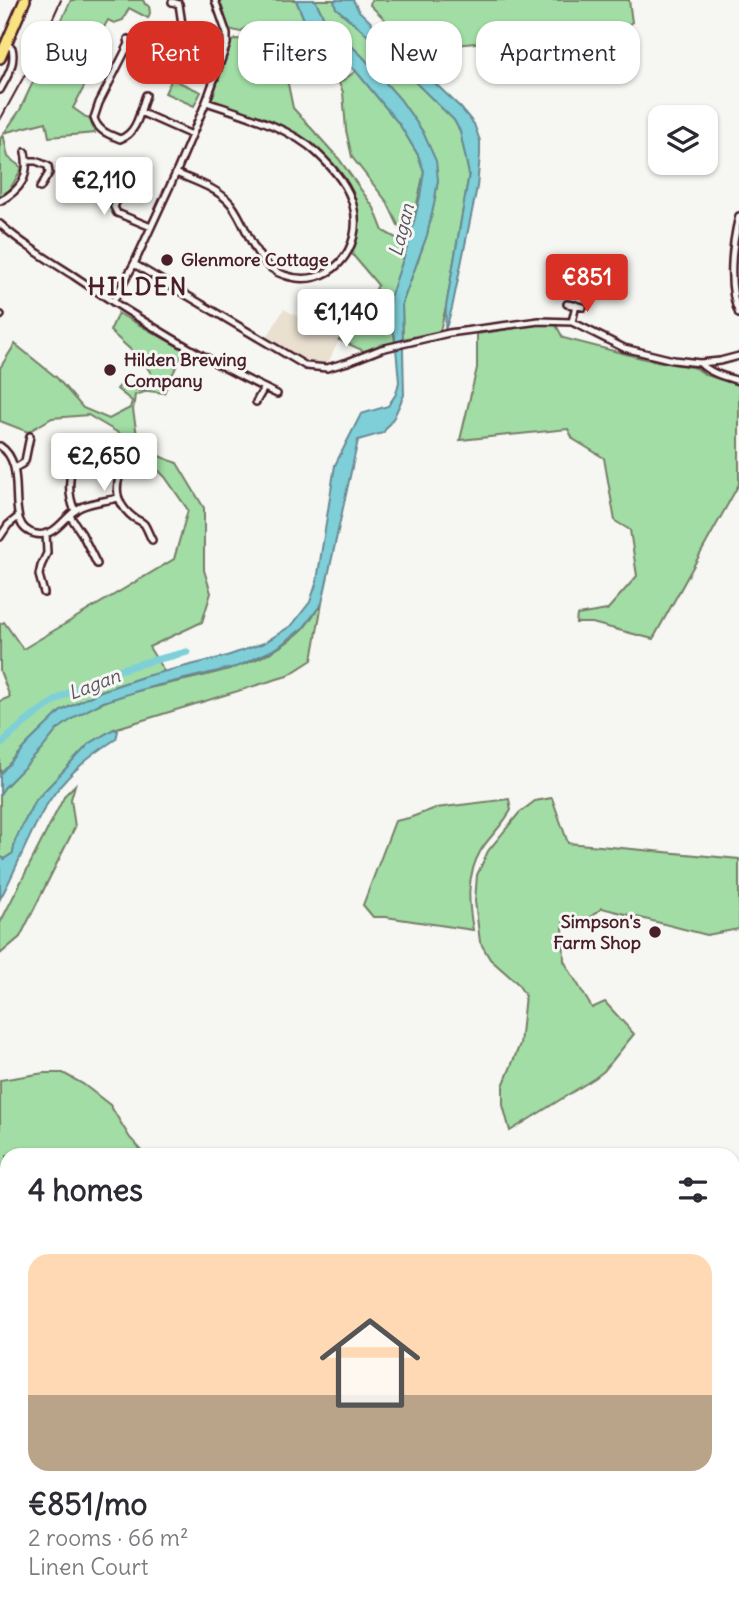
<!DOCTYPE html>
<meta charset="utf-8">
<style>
:root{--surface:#fff;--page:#f2f2f3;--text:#2b2b33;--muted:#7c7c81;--accent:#d93025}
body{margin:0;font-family:Delius,sans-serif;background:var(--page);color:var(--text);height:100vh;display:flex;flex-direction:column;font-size:26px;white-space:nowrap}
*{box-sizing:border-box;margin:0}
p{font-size:23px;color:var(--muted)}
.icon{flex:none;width:38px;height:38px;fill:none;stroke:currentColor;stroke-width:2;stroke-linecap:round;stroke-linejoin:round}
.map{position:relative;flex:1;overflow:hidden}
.panel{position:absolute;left:0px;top:1148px;width:740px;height:471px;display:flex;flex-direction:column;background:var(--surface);border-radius:21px 21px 0 0;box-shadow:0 2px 5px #0004}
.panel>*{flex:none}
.banner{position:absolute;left:21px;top:21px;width:698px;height:63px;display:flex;gap:14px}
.controls{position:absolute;left:648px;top:105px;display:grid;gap:14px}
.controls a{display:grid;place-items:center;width:70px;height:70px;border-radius:14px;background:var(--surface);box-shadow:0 2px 5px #0004;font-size:35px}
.price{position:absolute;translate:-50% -60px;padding:0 16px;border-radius:7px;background:#fff;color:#222;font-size:23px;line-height:46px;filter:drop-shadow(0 2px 4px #0008)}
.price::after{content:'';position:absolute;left:50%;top:42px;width:21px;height:16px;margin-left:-10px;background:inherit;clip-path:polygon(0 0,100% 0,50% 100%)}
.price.active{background:var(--accent);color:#fff}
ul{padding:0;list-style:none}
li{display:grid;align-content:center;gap:14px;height:371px;padding:0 28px}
li span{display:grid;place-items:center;height:217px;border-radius:21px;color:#555}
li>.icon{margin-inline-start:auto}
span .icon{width:126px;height:126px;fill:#fffc;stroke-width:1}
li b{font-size:30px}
h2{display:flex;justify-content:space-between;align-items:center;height:84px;padding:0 28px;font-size:30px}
.tag{padding:0 24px;border-radius:21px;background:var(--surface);box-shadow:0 2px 5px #0004;font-size:24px;line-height:63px}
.tag.active{background:var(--accent);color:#fff}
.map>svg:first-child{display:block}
.built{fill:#eae0d0}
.green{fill:#a1dda4;stroke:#767e68;stroke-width:2}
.water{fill:#7ecfd8;stroke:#698993;stroke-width:2}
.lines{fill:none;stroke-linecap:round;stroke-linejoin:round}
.canal{stroke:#7ecfd8;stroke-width:7}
.minor-casing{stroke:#4a1f2b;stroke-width:10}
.trunk-casing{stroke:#4a1f2b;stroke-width:14}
.motorway-casing{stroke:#4a1f2b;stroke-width:16}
.minor{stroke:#f6f6f2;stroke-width:5}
.trunk{stroke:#f8e281;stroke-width:9}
.motorway{stroke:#f8e281;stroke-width:10}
.rail{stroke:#4a1f2b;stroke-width:2}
.poi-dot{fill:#4a1f2b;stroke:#f6f6f2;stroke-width:2.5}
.labels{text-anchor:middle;stroke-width:6;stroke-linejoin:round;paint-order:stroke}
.poi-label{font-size:18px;font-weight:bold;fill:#4a1f2b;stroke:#f6f6f2;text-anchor:start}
.water-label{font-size:19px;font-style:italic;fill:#5a545f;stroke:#f6f6f2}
.district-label{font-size:24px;font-weight:bold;letter-spacing:2px;fill:#4a1f2b;stroke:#f6f6f2}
</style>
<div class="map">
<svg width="739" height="1618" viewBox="0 0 739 1618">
<rect width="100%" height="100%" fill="#f6f6f2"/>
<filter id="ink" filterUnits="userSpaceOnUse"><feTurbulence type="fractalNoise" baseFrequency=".0143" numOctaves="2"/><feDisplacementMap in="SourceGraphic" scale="14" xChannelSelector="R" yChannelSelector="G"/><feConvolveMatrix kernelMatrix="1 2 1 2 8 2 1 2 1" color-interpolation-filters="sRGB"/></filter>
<g filter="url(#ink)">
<!-- built -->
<path class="built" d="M284 309 339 340 328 363 305 362 266 339Z"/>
<!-- green -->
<path class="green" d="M71 0H143L145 4 149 6 150 13 148 18 129 8 123 20 114 23 108 20 98 38 107 43 73 108 90 120 95 133 49 137 46 122 3 133 8 157 22 168 8 193 0 197V139L20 110Z
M218 0H296L308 29 291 26 289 35 245 28 240 32 229 29Z
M315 0H334L336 8 362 30 454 120 460 131 469 174 446 307 440 331 403 339 402 304 427 235 434 204 438 180 423 132 400 99 362 56 326 22Z
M371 0H629L632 22 620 31 513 39 437 47 420 54 370 5Z
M236 39 255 41 254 51 281 72 285 81 288 84 293 108 339 159 374 208 383 231 407 244 387 202 352 157 346 130 343 92 339 83 356 71 400 125 418 155 424 172 408 245 390 299 395 343 364 351 339 340 363 318 378 285 352 254C360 235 357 222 352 202 339 153 291 128 246 112 235 108 221 108 212 99L231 42Z
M172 79 201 92 194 106 165 93Z
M118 313 184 350 164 393 148 391 135 395 133 410 139 448 177 463 204 508V570L211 593 202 622 149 647 165 673 146 676 101 691 61 711 28 743 0 774V701L10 697 0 671V624L4 622 23 649 174 559 188 510 165 477 127 438 88 415 52 418 28 432 0 421V368L15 344 57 378 83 408 109 419 130 408 132 401 117 389 123 382 139 391 148 389 154 378 143 361 110 331Z
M535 325H556L563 338 645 359 696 368 706 375 739 385V484L653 639 592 623H576L577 615 607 610 637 576 630 530 615 521 604 458 573 439 568 429 460 440 477 368V334Z
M322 603 312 660 287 676 114 729 89 744 34 802 15 841 13 853 4 859 0 856V794L4 788C16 775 29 763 41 749 47 743 52 735 58 729 71 718 88 708 104 702 168 676 250 680 303 629 310 621 316 611 322 603Z
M75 785 71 799 75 827 20 937 0 954V923L65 795Z
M552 798 568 843 739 859V929L707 935 602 908 585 921 563 923 564 961 592 1008 605 1002 634 1034 604 1071 595 1078 510 1131 503 1105V1086L520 1044 525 995 517 983 490 959 480 942 475 901 477 875 488 851 519 813 535 801Z
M509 799 511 810C503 825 490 836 481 850 466 876 468 902 473 930L386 917H373L363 905 395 821 409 818 436 808Z
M44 1073H63L83 1084 110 1105 130 1138 146 1155H7V1204L0 1203V1080Z"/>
<!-- water -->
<path class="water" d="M296 0H315L326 22 362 56 400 99 423 132 436 161 438 180 434 204 427 235 402 304 404 395 394 417 383 433 358 440 322 603 304 627 277 648 239 666 147 688 103 702 76 716 57 730 42 749 4 788 0 794V774L28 743 61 711 101 691 146 676 227 656 264 643 292 625 310 602 317 581 335 465 361 414 388 406 396 394 399 382 395 337 389 318 390 298 408 245 420 197 424 171 418 155 400 125 356 71 325 47 308 29Z
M334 0H353L359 11 461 108 474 124 480 141V155L477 187 452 308 445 331 446 307 469 174 460 131 454 120 362 30 336 8Z
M114 729 118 731 116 739C89 756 63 778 46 806 28 835 17 869 0 899V856L4 859 13 853 15 841 34 802 89 744Z
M733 1482 739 1484V1618H689L682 1612H733Z"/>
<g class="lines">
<!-- canal -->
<path class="canal" d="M0 745C31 715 68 689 108 674 133 664 161 659 187 652"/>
<defs>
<path id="minor" d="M172 2 179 4 182 24 173 42 174 49 217 69
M128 39 129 44 99 103 94 118C98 131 108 134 120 139 138 133 140 110 146 95
M168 62 174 49
M0 90C7 77 16 64 12 48L6 44
M140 112 192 135
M27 161H36L48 166 49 173 40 188
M176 173C194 181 218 188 231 204 249 227 253 265 284 275 329 291 365 249 353 205 348 185 332 167 317 153 290 127 242 114 206 102
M127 178 114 207 117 213 151 227
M0 201C21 190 30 176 25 152
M739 216C732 245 727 286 739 314
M0 224C22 244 49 260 74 276 139 320 207 361 277 394
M134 264 306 366 327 368 348 362 381 349 449 333 539 321 572 322 624 348 673 360 700 363 720 361 739 356
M113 302 134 264 176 173 206 102 227 44V34L215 0
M567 304 583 307
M0 316 1 315
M572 322 576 305
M700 363C709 373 726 377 739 381
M256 402 264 388
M0 446C32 467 0 527 36 534 57 538 65 514 81 507 92 502 106 501 118 498
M142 466C132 465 122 467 119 478 114 494 121 508 134 518 138 520 141 521 144 524 147 528 149 535 152 540
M15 468 22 464 25 461 30 436
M75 511C65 489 70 466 81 445
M70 516 82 534 97 564
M0 537 8 525 18 517
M44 593 39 575 41 566 47 553 46 533
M0 1205 7 1206
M377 1618 379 1612"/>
<path id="trunk" d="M0 58 25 0"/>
<path id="motorway" d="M733 1273 739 1270
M733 1287 739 1283
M0 1424H7
M0 1436H7"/>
</defs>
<!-- minor casing -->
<use href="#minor" class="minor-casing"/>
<!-- trunk casing -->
<use href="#trunk" class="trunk-casing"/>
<!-- motorway casing -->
<use href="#motorway" class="motorway-casing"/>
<!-- minor -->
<use href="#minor" class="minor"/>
<!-- trunk -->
<use href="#trunk" class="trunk"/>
<!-- motorway -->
<use href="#motorway" class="motorway"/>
<!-- rail -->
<path class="rail" d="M0 120 39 49 61 0"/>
</g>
</g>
<!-- markers -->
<g class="poi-dot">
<circle cx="167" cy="260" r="7"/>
<circle cx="110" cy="370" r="7"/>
<circle cx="655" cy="932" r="7"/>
</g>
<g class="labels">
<!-- poi labels -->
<g class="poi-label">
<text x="181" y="266">Glenmore Cottage</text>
<text x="124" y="366">Hilden Brewing<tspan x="124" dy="21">Company</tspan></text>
<text x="641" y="928" text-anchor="end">Simpson's<tspan x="641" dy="21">Farm Shop</tspan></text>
</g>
<!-- water labels -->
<g class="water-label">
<text transform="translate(401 230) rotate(-76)" y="7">Lagan</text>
<text transform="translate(94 684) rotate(-21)" y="7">Lagan</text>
</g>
<!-- district labels -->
<g class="district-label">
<text x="138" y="295">HILDEN</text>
</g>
</g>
</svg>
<div class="controls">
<a><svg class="icon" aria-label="layers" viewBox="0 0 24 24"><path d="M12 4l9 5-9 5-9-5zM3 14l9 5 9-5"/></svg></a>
</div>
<b class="price" style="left:104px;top:217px">€2,110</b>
<b class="price active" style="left:587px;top:314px">€851</b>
<b class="price" style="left:346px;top:349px">€1,140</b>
<b class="price" style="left:104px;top:493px">€2,650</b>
<div class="banner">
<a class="tag">Buy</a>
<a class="tag active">Rent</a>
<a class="tag">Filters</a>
<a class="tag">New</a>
<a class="tag">Apartment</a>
</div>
<section class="panel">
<h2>4 homes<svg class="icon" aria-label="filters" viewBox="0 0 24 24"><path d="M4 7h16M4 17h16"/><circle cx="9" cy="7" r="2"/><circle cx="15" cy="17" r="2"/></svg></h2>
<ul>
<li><span style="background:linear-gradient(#ffd9b3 65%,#b9a48a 0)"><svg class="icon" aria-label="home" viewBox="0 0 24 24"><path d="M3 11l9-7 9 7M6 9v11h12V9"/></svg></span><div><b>€851/mo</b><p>2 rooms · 66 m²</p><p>Linen Court</p></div></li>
</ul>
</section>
</div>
